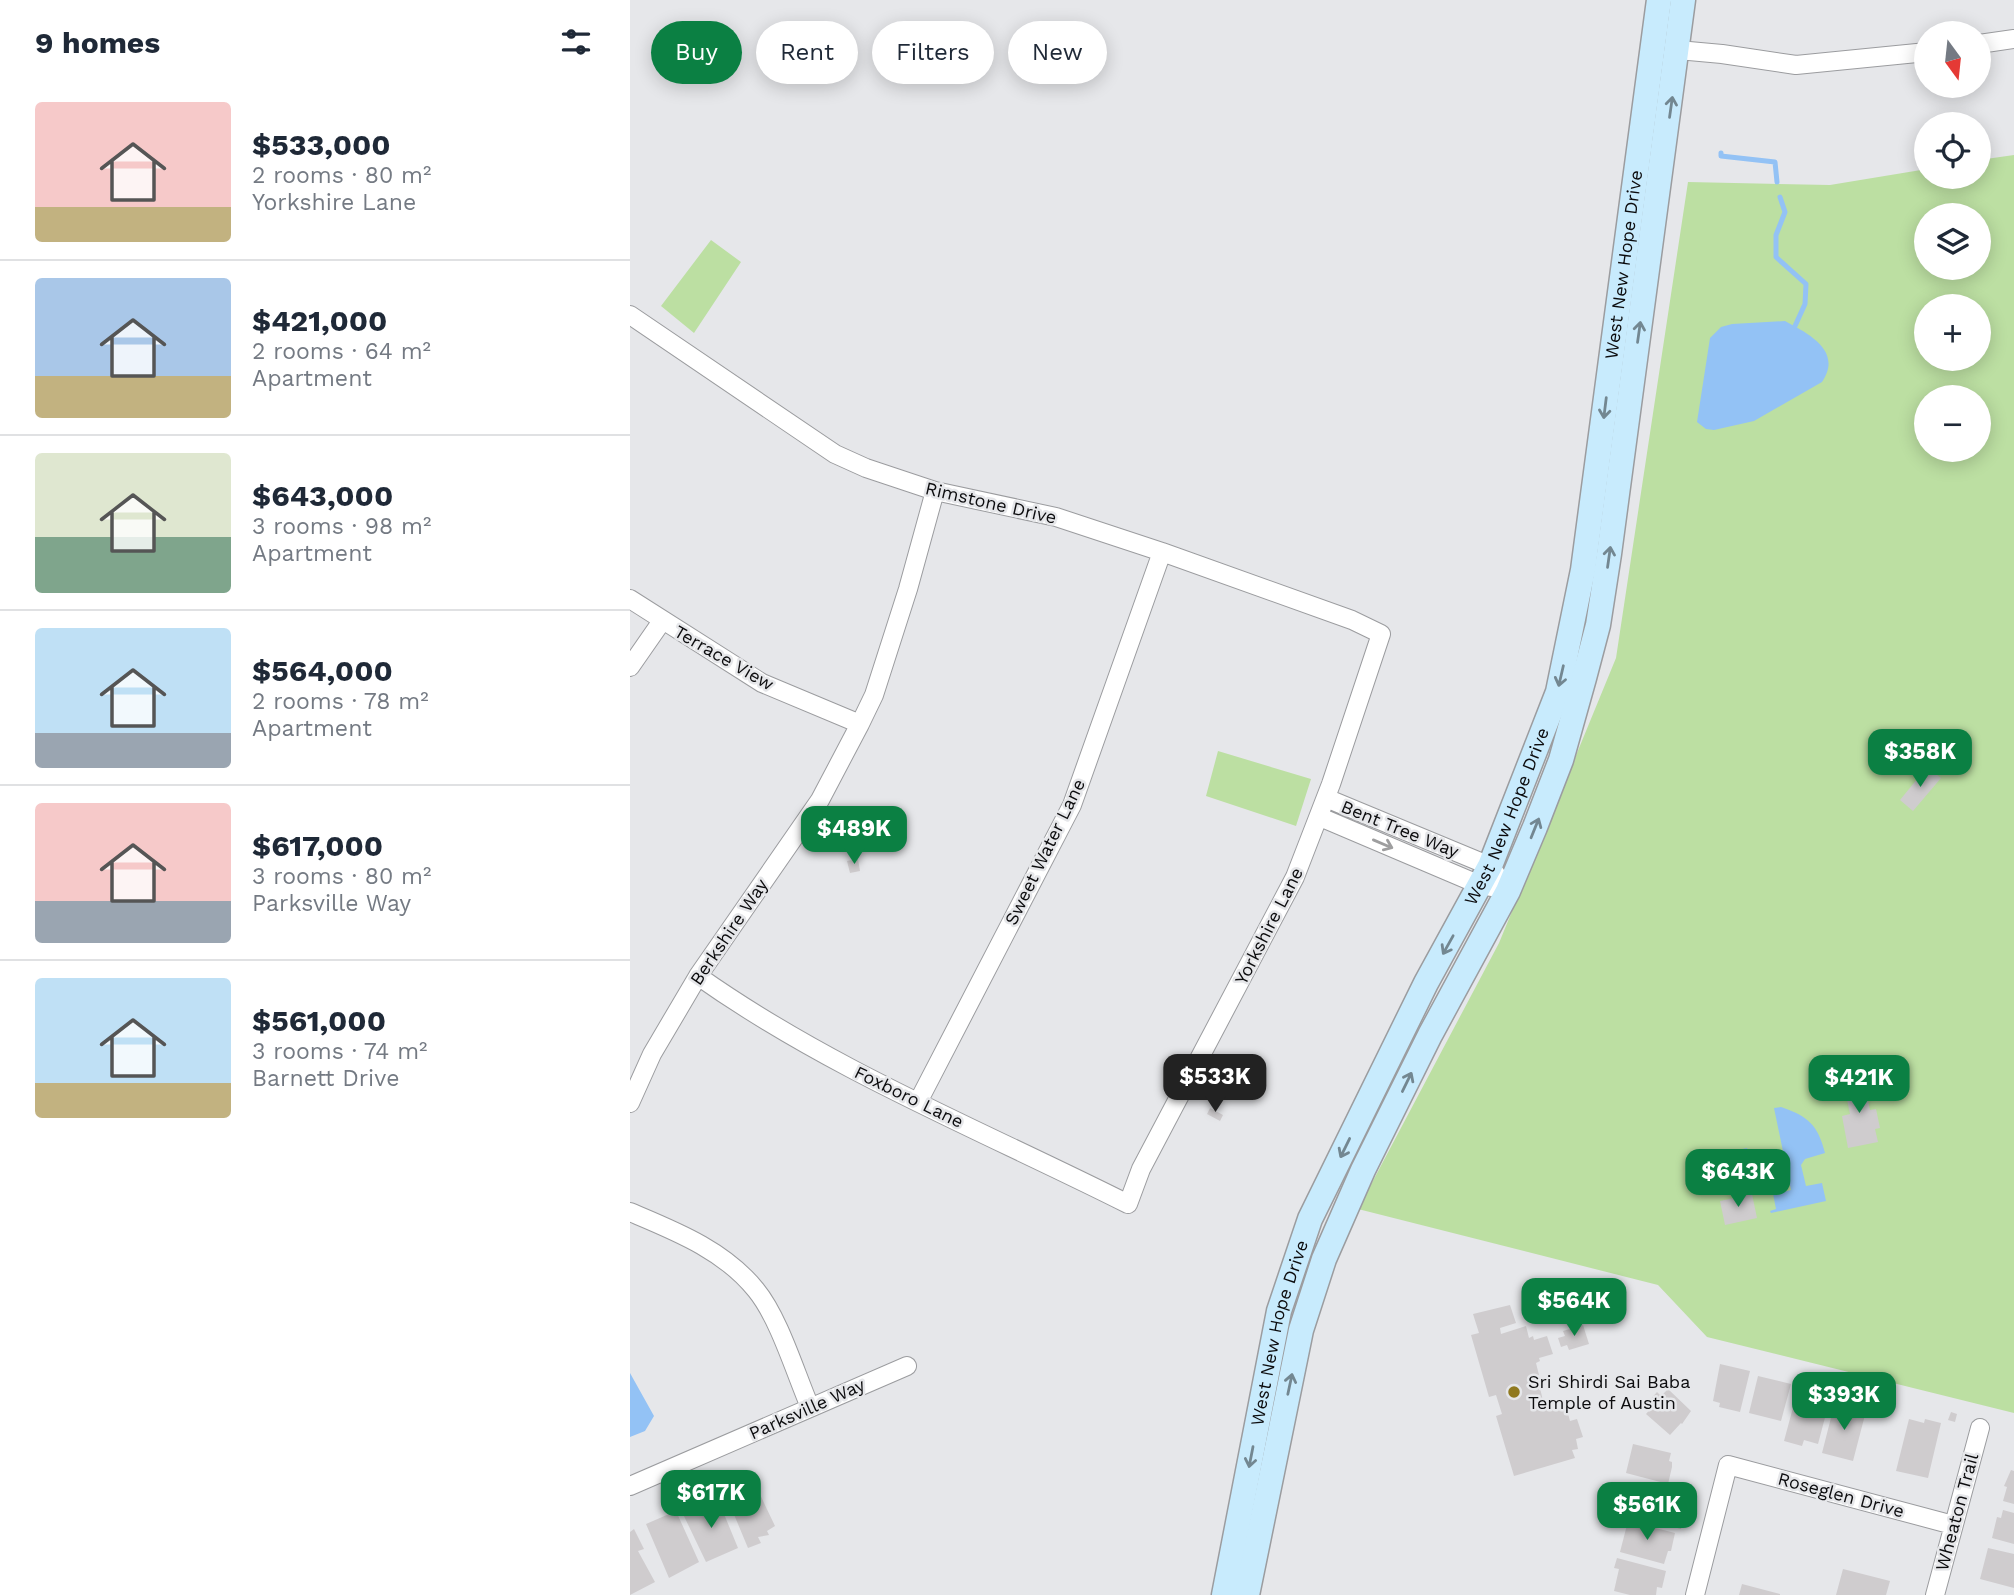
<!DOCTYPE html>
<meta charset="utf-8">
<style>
:root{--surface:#fff;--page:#f2f2f3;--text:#1f2937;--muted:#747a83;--line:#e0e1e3;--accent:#0b8043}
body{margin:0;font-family:"Work Sans",sans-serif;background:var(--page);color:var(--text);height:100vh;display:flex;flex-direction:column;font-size:26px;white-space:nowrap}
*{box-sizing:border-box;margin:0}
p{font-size:23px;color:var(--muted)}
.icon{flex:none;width:38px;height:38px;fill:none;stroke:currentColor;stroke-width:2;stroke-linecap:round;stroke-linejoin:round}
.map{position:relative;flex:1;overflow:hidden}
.drawer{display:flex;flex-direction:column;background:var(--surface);width:630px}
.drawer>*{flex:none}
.banner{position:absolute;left:21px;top:21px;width:665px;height:63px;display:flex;gap:14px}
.needle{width:46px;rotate:165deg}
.tools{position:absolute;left:1284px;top:21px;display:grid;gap:14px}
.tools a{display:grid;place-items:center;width:77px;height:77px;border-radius:50%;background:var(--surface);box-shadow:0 4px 18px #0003;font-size:35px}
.price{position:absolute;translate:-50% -60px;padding:0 16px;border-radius:14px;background:var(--accent);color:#fff;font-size:23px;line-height:46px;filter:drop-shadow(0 2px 4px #0008)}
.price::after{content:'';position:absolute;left:50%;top:42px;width:21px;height:16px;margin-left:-10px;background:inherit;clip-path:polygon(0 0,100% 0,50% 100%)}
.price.active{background:#222;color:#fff}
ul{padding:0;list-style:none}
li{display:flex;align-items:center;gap:21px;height:175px;padding:0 35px}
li+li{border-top:2px solid var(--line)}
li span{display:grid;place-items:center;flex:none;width:196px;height:140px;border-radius:7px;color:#555}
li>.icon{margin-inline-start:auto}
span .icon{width:84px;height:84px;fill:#fffc;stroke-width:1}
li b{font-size:30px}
h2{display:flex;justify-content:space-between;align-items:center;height:84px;padding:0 35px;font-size:30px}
.chip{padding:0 24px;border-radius:32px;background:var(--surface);box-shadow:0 4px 18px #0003;font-size:24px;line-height:63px}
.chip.active{background:var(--accent);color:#fff}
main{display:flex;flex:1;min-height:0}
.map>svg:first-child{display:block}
.green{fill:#bcdfa2;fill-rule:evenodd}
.water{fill:#93c2f5}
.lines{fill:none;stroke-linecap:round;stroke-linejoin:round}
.stream{stroke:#93c2f5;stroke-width:5}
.building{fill:#cfccce}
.street-casing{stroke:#9b9c9f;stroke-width:20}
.secondary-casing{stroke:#9b9c9f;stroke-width:27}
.street{stroke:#fff;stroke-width:18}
.secondary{stroke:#c8ebfd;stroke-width:24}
.oneway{stroke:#738791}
.oneway2{stroke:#9e9e9f}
.poi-dot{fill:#90791f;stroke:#e6e7ea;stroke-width:2.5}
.labels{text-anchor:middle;stroke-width:5;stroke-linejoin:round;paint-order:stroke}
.street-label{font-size:18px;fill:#0c0c0e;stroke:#e6e7ea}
.poi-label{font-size:18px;fill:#0c0c0e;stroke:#e6e7ea;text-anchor:start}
</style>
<main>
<section class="drawer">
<h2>9 homes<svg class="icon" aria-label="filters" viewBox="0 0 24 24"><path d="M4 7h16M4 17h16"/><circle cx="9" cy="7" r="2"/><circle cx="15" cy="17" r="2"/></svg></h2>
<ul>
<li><span style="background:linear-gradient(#f6c9c9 75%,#c2b280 0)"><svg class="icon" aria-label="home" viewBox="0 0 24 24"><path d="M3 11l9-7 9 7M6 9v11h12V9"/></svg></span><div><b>$533,000</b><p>2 rooms · 80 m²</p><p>Yorkshire Lane</p></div></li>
<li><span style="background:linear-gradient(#a9c7e8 70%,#c2b280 0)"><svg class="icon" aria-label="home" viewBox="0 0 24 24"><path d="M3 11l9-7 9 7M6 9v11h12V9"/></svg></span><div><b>$421,000</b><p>2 rooms · 64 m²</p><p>Apartment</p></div></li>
<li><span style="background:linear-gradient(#dfe7d0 60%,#7fa58c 0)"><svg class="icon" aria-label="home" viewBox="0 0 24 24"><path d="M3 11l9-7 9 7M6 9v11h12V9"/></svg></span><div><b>$643,000</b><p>3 rooms · 98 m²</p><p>Apartment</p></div></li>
<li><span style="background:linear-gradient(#bfe0f5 75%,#9aa5b1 0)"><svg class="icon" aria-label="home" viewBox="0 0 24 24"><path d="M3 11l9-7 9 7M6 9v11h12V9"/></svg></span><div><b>$564,000</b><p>2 rooms · 78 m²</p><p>Apartment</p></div></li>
<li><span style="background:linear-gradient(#f6c9c9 70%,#9aa5b1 0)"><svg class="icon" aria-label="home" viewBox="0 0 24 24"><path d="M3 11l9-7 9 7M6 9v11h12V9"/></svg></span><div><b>$617,000</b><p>3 rooms · 80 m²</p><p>Parksville Way</p></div></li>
<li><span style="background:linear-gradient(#bfe0f5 75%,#c2b280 0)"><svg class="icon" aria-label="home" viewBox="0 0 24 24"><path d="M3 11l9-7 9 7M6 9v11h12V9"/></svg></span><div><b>$561,000</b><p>3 rooms · 74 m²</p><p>Barnett Drive</p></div></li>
</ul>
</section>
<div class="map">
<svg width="1384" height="1595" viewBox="0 0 1384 1595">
<rect width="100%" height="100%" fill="#e6e7ea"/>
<!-- green -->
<path class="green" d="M1384 155V1413L1077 1337 1028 1285 728 1209 869 943 986 658 1058 182 1200 185 1297 169V177H1349V160ZM1297 215H1349V268H1297ZM1297 306H1349V359H1297ZM1297 397H1349V450H1297Z
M81 240 111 262 64 333 31 306Z
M588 751 681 779 666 826 576 796Z"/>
<!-- water -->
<path class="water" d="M1155 321C1179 334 1213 351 1192 382L1124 421 1084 430 1076 429 1067 422 1080 338 1091 327 1102 324Z
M1151 1107C1178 1116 1188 1125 1195 1153L1175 1159 1171 1165 1176 1186 1192 1183 1196 1201 1141 1213 1140 1211 1146 1209 1139 1173 1125 1176 1121 1159 1126 1158 1125 1152H1128L1129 1157 1146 1154 1153 1192 1161 1190 1144 1108Z
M1117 1148 1123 1177 1098 1182 1091 1154Z
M0 1373 24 1416 15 1431 0 1437Z"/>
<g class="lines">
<!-- stream -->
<path class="stream" d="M1091 153V156L1145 162 1147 182
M1150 197 1155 212 1146 235V257L1176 284 1175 304 1165 326"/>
</g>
<!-- building -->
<path class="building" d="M1297 767 1311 778 1283 811 1270 800Z
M228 859 230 871 220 873 217 861Z
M1233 1076 1240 1110 1246 1109 1250 1128 1245 1129 1248 1142 1218 1148 1212 1116 1220 1114 1213 1080Z
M580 1108 593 1115 590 1121 577 1114Z
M1122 1194 1127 1218 1095 1225 1090 1201Z
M880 1305 886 1323 870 1328 871 1334 896 1326 899 1338 903 1336 904 1340 917 1336 923 1354 909 1358 910 1361 906 1363 909 1375 899 1378 903 1390 910 1388 914 1405 925 1401 926 1406 935 1403 940 1421 947 1419 953 1437 946 1439 948 1449 942 1450 945 1458 884 1476 866 1416 872 1414 866 1395 859 1397 841 1335 849 1333 843 1314Z
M953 1325 959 1344 939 1350 937 1345 931 1347 928 1338 935 1336 933 1331Z
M1090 1364 1120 1371 1110 1412 1089 1407 1090 1403 1083 1401Z
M1128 1376 1161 1384 1151 1421 1119 1413Z
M1038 1389 1061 1411 1052 1424 1051 1423 1040 1435 1016 1414 1023 1406 1018 1402 1027 1392 1031 1396Z
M1165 1400 1197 1410 1188 1444 1174 1440 1172 1446 1154 1441Z
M1205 1402 1236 1411 1223 1461 1192 1453Z
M1321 1412 1327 1414 1325 1422 1318 1420Z
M1279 1419 1294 1423 1295 1419 1311 1423 1298 1478 1266 1471Z
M1003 1444 1041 1453 1039 1461 1042 1462V1467L1038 1484 996 1473Z
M1381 1470 1384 1471V1504L1373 1501 1377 1487 1374 1486Z
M113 1484 115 1491 126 1486 145 1526 137 1531 139 1535 128 1537 131 1543 118 1548 95 1493Z
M1012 1487 1059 1497 1051 1529 1005 1517Z
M87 1497 108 1548 76 1562 53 1514Z
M1373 1510 1384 1513V1544L1362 1538 1367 1517 1371 1518Z
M46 1511 69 1562 39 1578 16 1524Z
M998 1521 1045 1533 1041 1551H1038L1034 1564 990 1552Z
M4 1529 14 1549 8 1551 25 1582 0 1595V1532Z
M1358 1548 1384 1554V1588L1350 1579Z
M987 1558 1036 1571 1032 1588 1027 1587 1026 1595H1000L984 1591 989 1569 984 1568Z
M1213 1569 1260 1581 1256 1595H1206Z
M1112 1584 1150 1594V1595H1109Z"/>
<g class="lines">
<defs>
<path id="street" d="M1349 44 1384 39
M1048 50 1092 54 1166 65 1297 52
M0 315 205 454 236 468 305 491 426 517 532 552 722 620 751 634 701 784 665 877 511 1169 498 1204C353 1131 201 1070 68 976
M0 599 132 683 230 724
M0 667 32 621
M696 798 860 866 878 891
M690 817 850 885 861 887
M288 1102 442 805 532 552
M0 1103 22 1054 68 976 190 800 230 724 244 695 278 589 305 491
M0 1212C45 1231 94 1250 126 1290 149 1318 165 1372 180 1407
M0 1486 277 1366
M1065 1595 1098 1465 1323 1525
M1305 1595 1350 1428"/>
<g id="secondary">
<path id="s1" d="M594 1595 649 1311 680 1219 796 983 860 866 928 692 953 570 1029 0"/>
<path d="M617 1595 671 1330 694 1259 733 1170 800 1035 878 891 905 827 931 760 954 678 968 625 979 554 1053 0"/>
</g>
</defs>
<!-- street casing -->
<use href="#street" class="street-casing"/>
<!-- secondary casing -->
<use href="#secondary" class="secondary-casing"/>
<!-- street -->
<use href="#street" class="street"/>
<!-- secondary -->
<use href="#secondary" class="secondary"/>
</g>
<!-- one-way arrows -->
<defs><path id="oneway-shaft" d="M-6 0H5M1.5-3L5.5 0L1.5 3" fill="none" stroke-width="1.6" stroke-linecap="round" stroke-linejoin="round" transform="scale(1.75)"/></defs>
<g class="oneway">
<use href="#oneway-shaft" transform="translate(1041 107) rotate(-82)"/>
<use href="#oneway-shaft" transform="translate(1009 332) rotate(-82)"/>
<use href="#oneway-shaft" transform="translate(975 408) rotate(97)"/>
<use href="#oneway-shaft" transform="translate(979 557) rotate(-82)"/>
<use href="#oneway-shaft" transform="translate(931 676) rotate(103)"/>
<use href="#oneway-shaft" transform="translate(905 828) rotate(-68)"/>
<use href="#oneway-shaft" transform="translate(818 945) rotate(119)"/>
<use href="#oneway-shaft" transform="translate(777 1082) rotate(-64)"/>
<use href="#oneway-shaft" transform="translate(715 1148) rotate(116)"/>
<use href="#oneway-shaft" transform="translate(660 1384) rotate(-78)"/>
<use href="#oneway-shaft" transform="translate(621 1457) rotate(101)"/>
</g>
<use class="oneway2" href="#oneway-shaft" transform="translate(753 844) rotate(23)"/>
<!-- markers -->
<circle class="poi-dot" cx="884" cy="1392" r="7"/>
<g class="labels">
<!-- street labels -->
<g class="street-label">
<text dy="6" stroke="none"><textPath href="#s1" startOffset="1402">West New Hope Drive</textPath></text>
<text transform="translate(361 503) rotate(13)" y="6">Rimstone Drive</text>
<text transform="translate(94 658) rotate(30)" y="6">Terrace View</text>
<text dy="6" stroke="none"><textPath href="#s1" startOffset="835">West New Hope Drive</textPath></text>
<text transform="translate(770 829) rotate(22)" y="6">Bent Tree Way</text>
<text transform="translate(415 852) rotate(-64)" y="6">Sweet Water Lane</text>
<text transform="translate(639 926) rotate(-63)" y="6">Yorkshire Lane</text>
<text transform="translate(99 932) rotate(-56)" y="6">Berkshire Way</text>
<text transform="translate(279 1097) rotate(26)" y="6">Foxboro Lane</text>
<text dy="6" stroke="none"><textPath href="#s1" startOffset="268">West New Hope Drive</textPath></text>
<text transform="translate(177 1409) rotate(-24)" y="6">Parksville Way</text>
<text transform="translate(1211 1495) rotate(15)" y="6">Roseglen Drive</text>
<text transform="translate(1327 1512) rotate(-75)" y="6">Wheaton Trail</text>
</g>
<!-- poi labels -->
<g class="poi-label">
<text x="898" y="1388">Sri Shirdi Sai Baba<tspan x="898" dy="21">Temple of Austin</tspan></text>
</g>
</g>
</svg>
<div class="tools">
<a><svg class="needle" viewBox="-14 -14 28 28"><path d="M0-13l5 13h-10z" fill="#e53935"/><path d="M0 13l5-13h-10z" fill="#747a83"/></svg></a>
<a><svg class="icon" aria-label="locate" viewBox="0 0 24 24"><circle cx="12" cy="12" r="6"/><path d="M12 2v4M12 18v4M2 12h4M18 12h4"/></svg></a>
<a><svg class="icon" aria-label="layers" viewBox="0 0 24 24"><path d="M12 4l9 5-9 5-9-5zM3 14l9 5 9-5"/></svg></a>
<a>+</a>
<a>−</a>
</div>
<b class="price" style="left:1290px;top:789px">$358K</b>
<b class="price" style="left:224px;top:866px">$489K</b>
<b class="price active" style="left:585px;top:1114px">$533K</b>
<b class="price" style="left:1229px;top:1115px">$421K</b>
<b class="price" style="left:1108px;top:1209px">$643K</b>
<b class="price" style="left:944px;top:1338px">$564K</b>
<b class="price" style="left:1214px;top:1432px">$393K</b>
<b class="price" style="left:81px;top:1530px">$617K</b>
<b class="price" style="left:1017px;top:1542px">$561K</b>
<div class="banner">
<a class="chip active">Buy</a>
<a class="chip">Rent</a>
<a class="chip">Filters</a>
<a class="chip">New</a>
</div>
</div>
</main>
